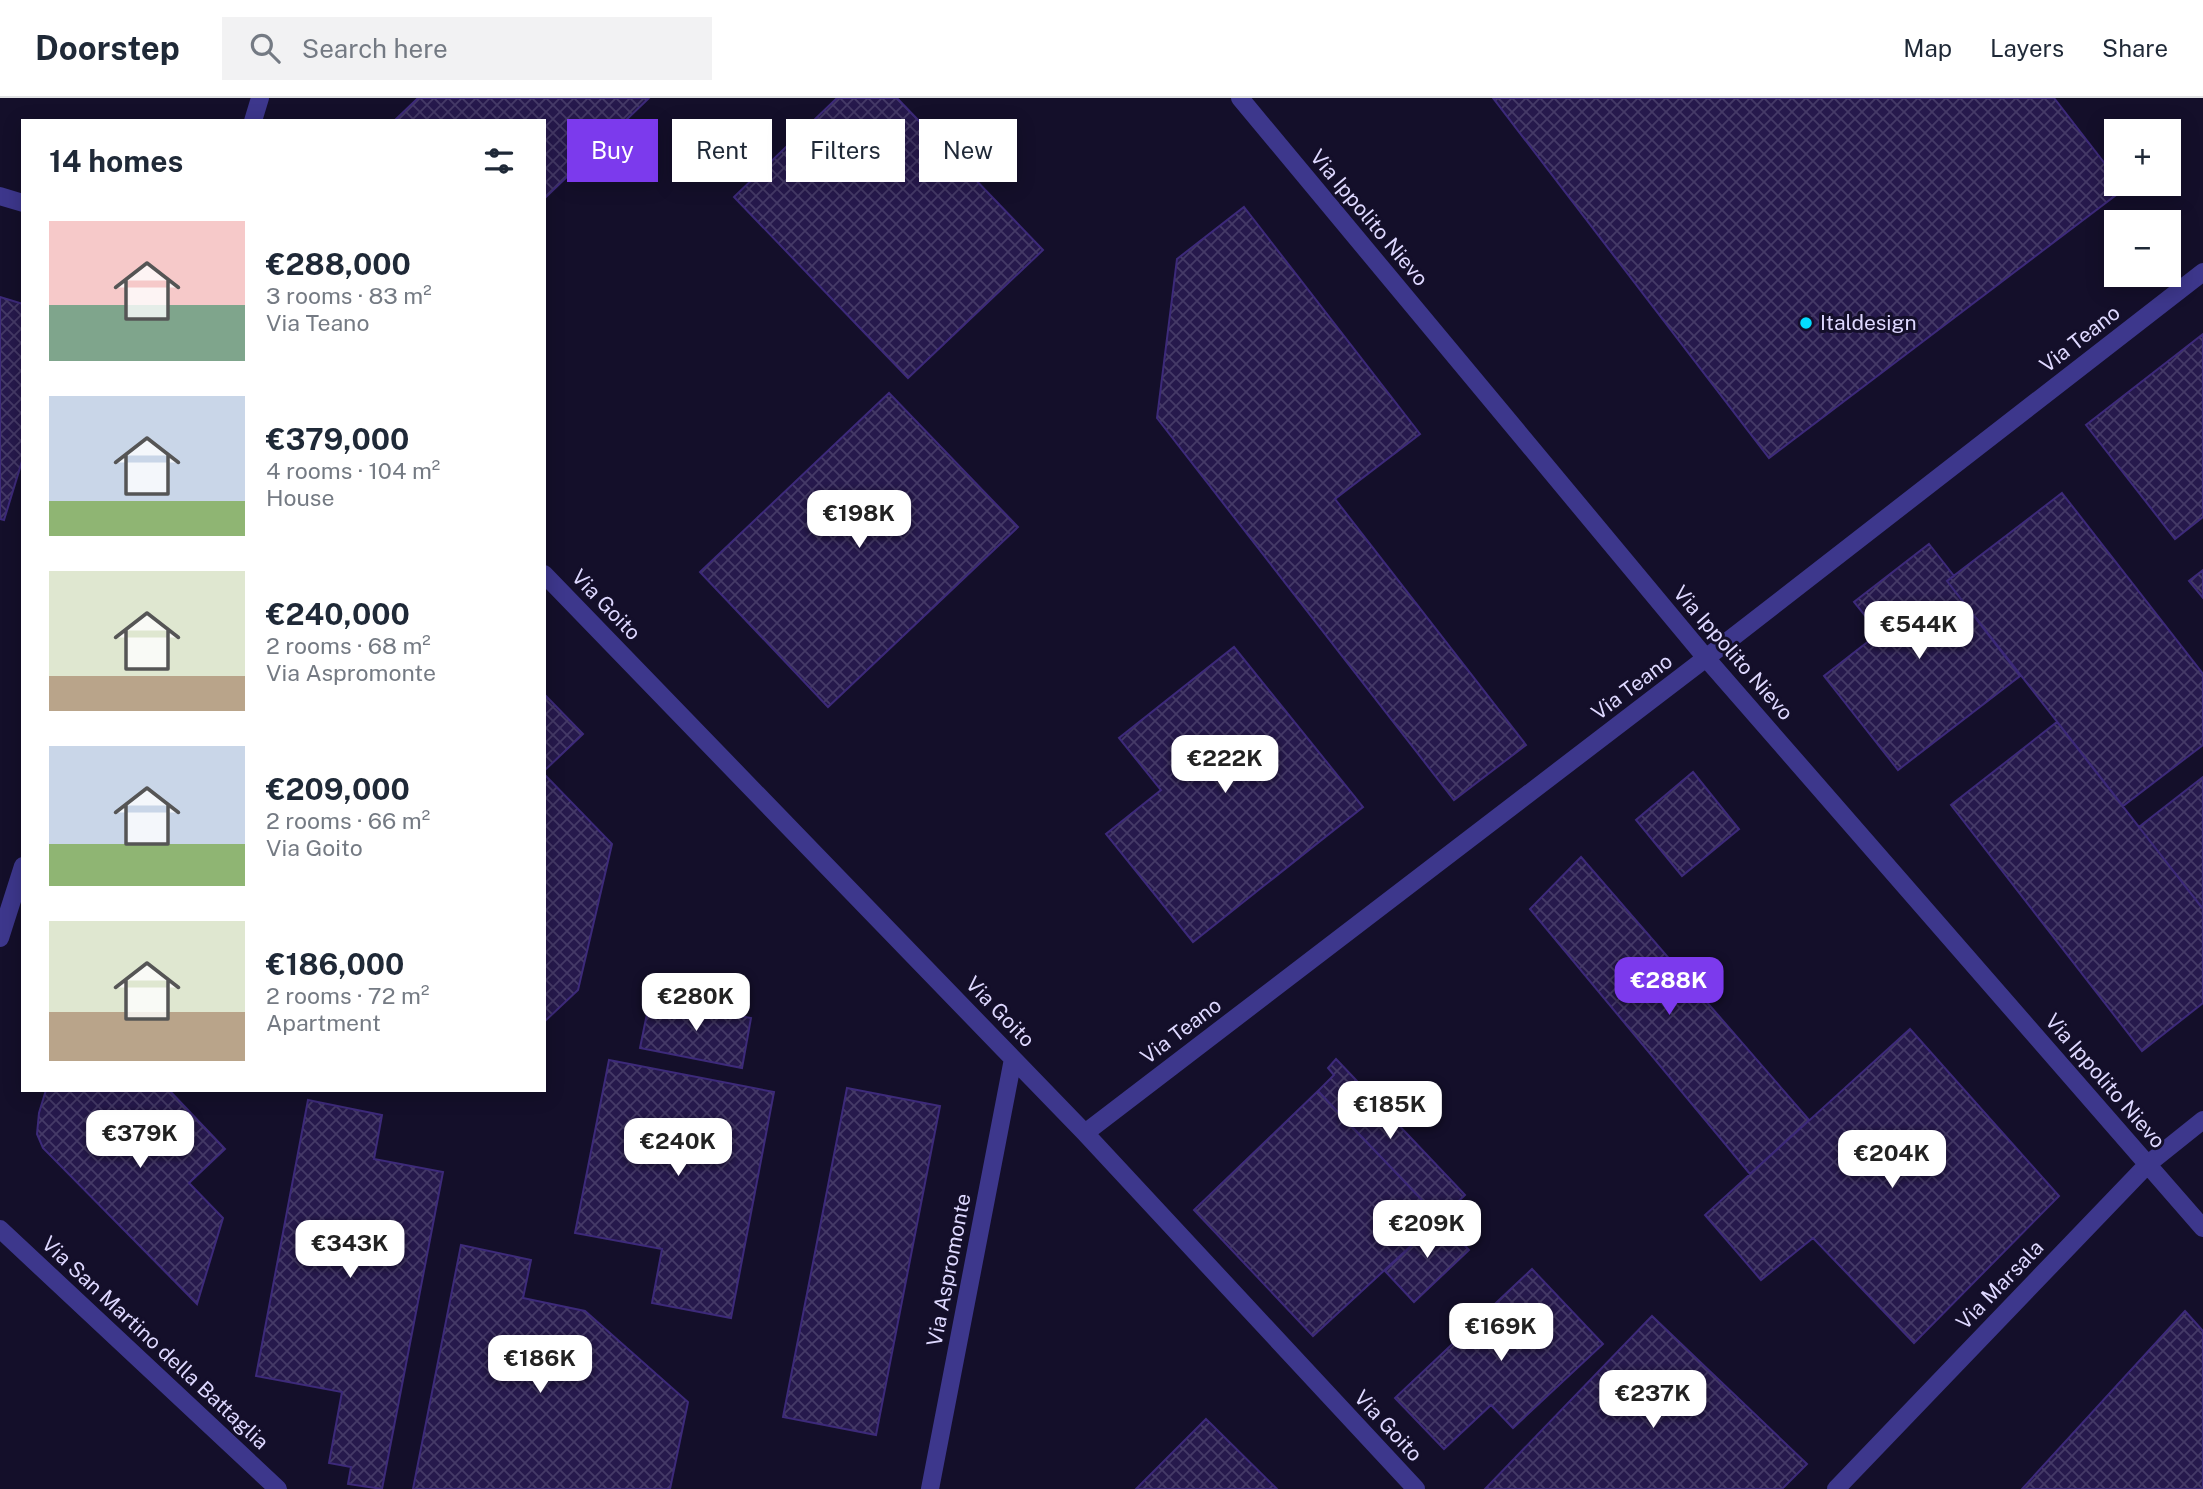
<!DOCTYPE html>
<meta charset="utf-8">
<style>
:root{--surface:#fff;--page:#f2f2f3;--text:#1f2937;--muted:#747a83;--line:#e0e1e3;--accent:#7c3aed}
body{margin:0;font-family:"Public Sans",sans-serif;background:var(--page);color:var(--text);height:100vh;display:flex;flex-direction:column;font-size:26px;white-space:nowrap}
*{box-sizing:border-box;margin:0}
p{font-size:23px;color:var(--muted)}
.icon{flex:none;width:38px;height:38px;fill:none;stroke:currentColor;stroke-width:2;stroke-linecap:round;stroke-linejoin:round}
.map{position:relative;flex:1;overflow:hidden}
.panel{position:absolute;left:21px;top:21px;width:525px;height:973px;display:flex;flex-direction:column;background:var(--surface);border-radius:0px;box-shadow:0 4px 18px #0003}
.panel>*{flex:none}
.hud{position:absolute;left:567px;top:21px;width:665px;height:63px;display:flex;gap:14px}
.buttons{position:absolute;left:2104px;top:21px;display:grid;gap:14px}
.buttons a{display:grid;place-items:center;width:77px;height:77px;border-radius:0px;background:var(--surface);box-shadow:0 4px 18px #0003;font-size:35px}
.price{position:absolute;translate:-50% -60px;padding:0 16px;border-radius:14px;background:#fff;color:#222;font-size:23px;line-height:46px;filter:drop-shadow(0 2px 4px #0008)}
.price::after{content:'';position:absolute;left:50%;top:42px;width:21px;height:16px;margin-left:-10px;background:inherit;clip-path:polygon(0 0,100% 0,50% 100%)}
.price.selected{background:var(--accent);color:#fff}
ul{padding:0;list-style:none}
li{display:flex;align-items:center;gap:21px;height:175px;padding:0 28px}
li span{display:grid;place-items:center;flex:none;width:196px;height:140px;border-radius:0px;color:#555}
li>.icon{margin-inline-start:auto}
span .icon{width:84px;height:84px;fill:#fffc;stroke-width:1}
li b{font-size:30px}
h2{display:flex;justify-content:space-between;align-items:center;height:84px;padding:0 28px;font-size:30px}
.pill{padding:0 24px;border-radius:0px;background:var(--surface);box-shadow:0 4px 18px #0003;font-size:24px;line-height:63px}
.pill.selected{background:var(--accent);color:#fff}
header{display:flex;align-items:center;gap:42px;box-sizing:border-box;height:98px;padding:0 35px;background:var(--surface);border-bottom:2px solid var(--line)}
header strong{font-size:33px}
nav{display:flex;gap:38px;margin-inline-start:auto;font-size:24px}
.search{width:490px;height:63px;background:var(--page);display:flex;align-items:center;gap:18px;box-sizing:border-box;padding:0 24px;border-radius:0px;color:var(--muted);font-size:26px}
.map>svg:first-child{display:block}
.building{fill:url(#building-cross-hatch);stroke:#3d2a7a;stroke-width:2}
.lines{fill:none;stroke-linecap:round;stroke-linejoin:round}
.minor{stroke:#3d378c;stroke-width:18}
.poi-dot{fill:#04dcff;stroke:#140f2a;stroke-width:2.5}
.labels{text-anchor:middle;stroke-width:6;stroke-linejoin:round;paint-order:stroke}
.street-label{font-size:21px;fill:#ded8ff;stroke:#140f2a}
.poi-label{font-size:21px;fill:#ded8ff;stroke:#140f2a;text-anchor:start}
</style>
<header>
<strong>Doorstep</strong>
<div class="search"><svg class="icon" aria-label="search" viewBox="0 0 24 24"><circle cx="10" cy="10" r="6"/><path d="M15 15l6 6"/></svg>Search here</div>
<nav><a>Map</a><a>Layers</a><a>Share</a></nav>
</header>
<div class="map">
<svg width="2203" height="1391" viewBox="0 0 2203 1391">
<defs>
<pattern id="building-cross-hatch" width="8" height="8" patternUnits="userSpaceOnUse" patternTransform="scale(1.75)"><rect width="8" height="8" fill="#26194c"/><path d="M0 0l8 8M0 8l8-8" fill="none" stroke="#453a67"/></pattern>
</defs>
<rect width="100%" height="100%" fill="#140f2a"/>
<!-- building -->
<path class="building" d="M418 0H649L544 101V23H394Z
M837 0H897L1043 152 908 280 734 99Z
M1493 0H2054L2116 80V86H2120L2124 91 1769 360Z
M1244 109 1420 336 1335 401 1526 647 1454 702 1157 320 1177 161Z
M0 199 23 206V360L4 422 0 421Z
M2203 236V419L2175 441 2086 327Z
M889 295 1018 429 828 609 700 474Z
M2062 395 2203 576V647L2123 708 1947 483Z
M1929 446 1954 478 1947 483 2020 578 1898 672 1824 578 1879 535 1854 504Z
M2203 472V500L2189 483Z
M1234 549 1363 709 1193 844 1106 736 1161 692 1119 640Z
M544 596 583 636 544 673Z
M2057 624 2203 811V905L2142 953 1951 707Z
M1693 674 1739 731 1682 778 1636 722Z
M544 676 612 746 578 892 544 924Z
M2203 679V811L2139 729Z
M1581 759 1809 1022 1750 1076 1530 811Z
M650 901 751 920 742 970 640 950Z
M1910 931 2059 1098 1914 1245 1813 1140 1761 1182 1705 1117Z
M1336 961 1465 1097 1440 1121 1318 993 1334 977 1328 970Z
M609 962 774 994 731 1220 652 1205 662 1151 575 1135Z
M847 990 940 1008 876 1337 783 1319Z
M46 992H169L225 1051 189 1085 223 1120 197 1206 43 1050 37 1036 39 1015Z
M1318 993 1440 1121 1313 1238 1194 1112Z
M308 1002 382 1017 374 1061 443 1074 382 1391 348 1386 351 1369 329 1365 342 1294 256 1278Z
M1440 1121 1469 1152 1414 1204 1385 1173Z
M461 1147 531 1162 523 1200 585 1213 688 1304 670 1391H413Z
M1532 1171 1603 1246 1513 1330 1491 1307 1444 1351 1395 1300Z
M2185 1213 2203 1233V1391H2022Z
M1652 1218 1807 1366 1782 1391H1485Z
M1206 1321 1277 1391H1136Z"/>
<g class="lines">
<!-- minor -->
<path class="minor" d="M1240 0 1706 560 2203 1130
M253 23 260 0
M0 98 23 105
M544 476 1085 1035 1416 1391
M0 840 23 768
M1085 1035 1706 560 2203 174
M0 1131 278 1391
M930 1391 1013 961
M1836 1391 2148 1066 2203 1022"/>
</g>
<!-- markers -->
<circle class="poi-dot" cx="1806" cy="225" r="7"/>
<g class="labels">
<!-- street labels -->
<g class="street-label">
<text transform="translate(1369 120) rotate(50)" y="7">Via Ippolito Nievo</text>
<text transform="translate(2080 241) rotate(-38)" y="7">Via Teano</text>
<text transform="translate(606 507) rotate(46)" y="7">Via Goito</text>
<text transform="translate(1733 555) rotate(49)" y="7">Via Ippolito Nievo</text>
<text transform="translate(1632 589) rotate(-37)" y="7">Via Teano</text>
<text transform="translate(1000 914) rotate(46)" y="7">Via Goito</text>
<text transform="translate(1181 933) rotate(-37)" y="7">Via Teano</text>
<text transform="translate(2105 983) rotate(49)" y="7">Via Ippolito Nievo</text>
<text transform="translate(949 1172) rotate(-79)" y="7">Via Aspromonte</text>
<text transform="translate(2000 1187) rotate(-46)" y="7">Via Marsala</text>
<text transform="translate(155 1245) rotate(43)" y="7">Via San Martino della Battaglia</text>
<text transform="translate(1388 1328) rotate(47)" y="7">Via Goito</text>
</g>
<!-- poi labels -->
<g class="poi-label">
<text x="1820" y="232">Italdesign</text>
</g>
</g>
</svg>
<div class="buttons">
<a>+</a>
<a>−</a>
</div>
<b class="price" style="left:859px;top:452px">€198K</b>
<b class="price" style="left:1919px;top:563px">€544K</b>
<b class="price" style="left:1225px;top:697px">€222K</b>
<b class="price selected" style="left:1669px;top:919px">€288K</b>
<b class="price" style="left:696px;top:935px">€280K</b>
<b class="price" style="left:1390px;top:1043px">€185K</b>
<b class="price" style="left:140px;top:1072px">€379K</b>
<b class="price" style="left:678px;top:1080px">€240K</b>
<b class="price" style="left:1892px;top:1092px">€204K</b>
<b class="price" style="left:1427px;top:1162px">€209K</b>
<b class="price" style="left:350px;top:1182px">€343K</b>
<b class="price" style="left:1501px;top:1265px">€169K</b>
<b class="price" style="left:540px;top:1297px">€186K</b>
<b class="price" style="left:1653px;top:1332px">€237K</b>
<div class="hud">
<a class="pill selected">Buy</a>
<a class="pill">Rent</a>
<a class="pill">Filters</a>
<a class="pill">New</a>
</div>
<section class="panel">
<h2>14 homes<svg class="icon" aria-label="filters" viewBox="0 0 24 24"><path d="M4 7h16M4 17h16"/><circle cx="9" cy="7" r="2"/><circle cx="15" cy="17" r="2"/></svg></h2>
<ul>
<li><span style="background:linear-gradient(#f6c9c9 60%,#7fa58c 0)"><svg class="icon" aria-label="home" viewBox="0 0 24 24"><path d="M3 11l9-7 9 7M6 9v11h12V9"/></svg></span><div><b>€288,000</b><p>3 rooms · 83 m²</p><p>Via Teano</p></div></li>
<li><span style="background:linear-gradient(#c9d6e8 75%,#8fb573 0)"><svg class="icon" aria-label="home" viewBox="0 0 24 24"><path d="M3 11l9-7 9 7M6 9v11h12V9"/></svg></span><div><b>€379,000</b><p>4 rooms · 104 m²</p><p>House</p></div></li>
<li><span style="background:linear-gradient(#dfe7d0 75%,#b9a48a 0)"><svg class="icon" aria-label="home" viewBox="0 0 24 24"><path d="M3 11l9-7 9 7M6 9v11h12V9"/></svg></span><div><b>€240,000</b><p>2 rooms · 68 m²</p><p>Via Aspromonte</p></div></li>
<li><span style="background:linear-gradient(#c9d6e8 70%,#8fb573 0)"><svg class="icon" aria-label="home" viewBox="0 0 24 24"><path d="M3 11l9-7 9 7M6 9v11h12V9"/></svg></span><div><b>€209,000</b><p>2 rooms · 66 m²</p><p>Via Goito</p></div></li>
<li><span style="background:linear-gradient(#dfe7d0 65%,#b9a48a 0)"><svg class="icon" aria-label="home" viewBox="0 0 24 24"><path d="M3 11l9-7 9 7M6 9v11h12V9"/></svg></span><div><b>€186,000</b><p>2 rooms · 72 m²</p><p>Apartment</p></div></li>
</ul>
</section>
</div>
